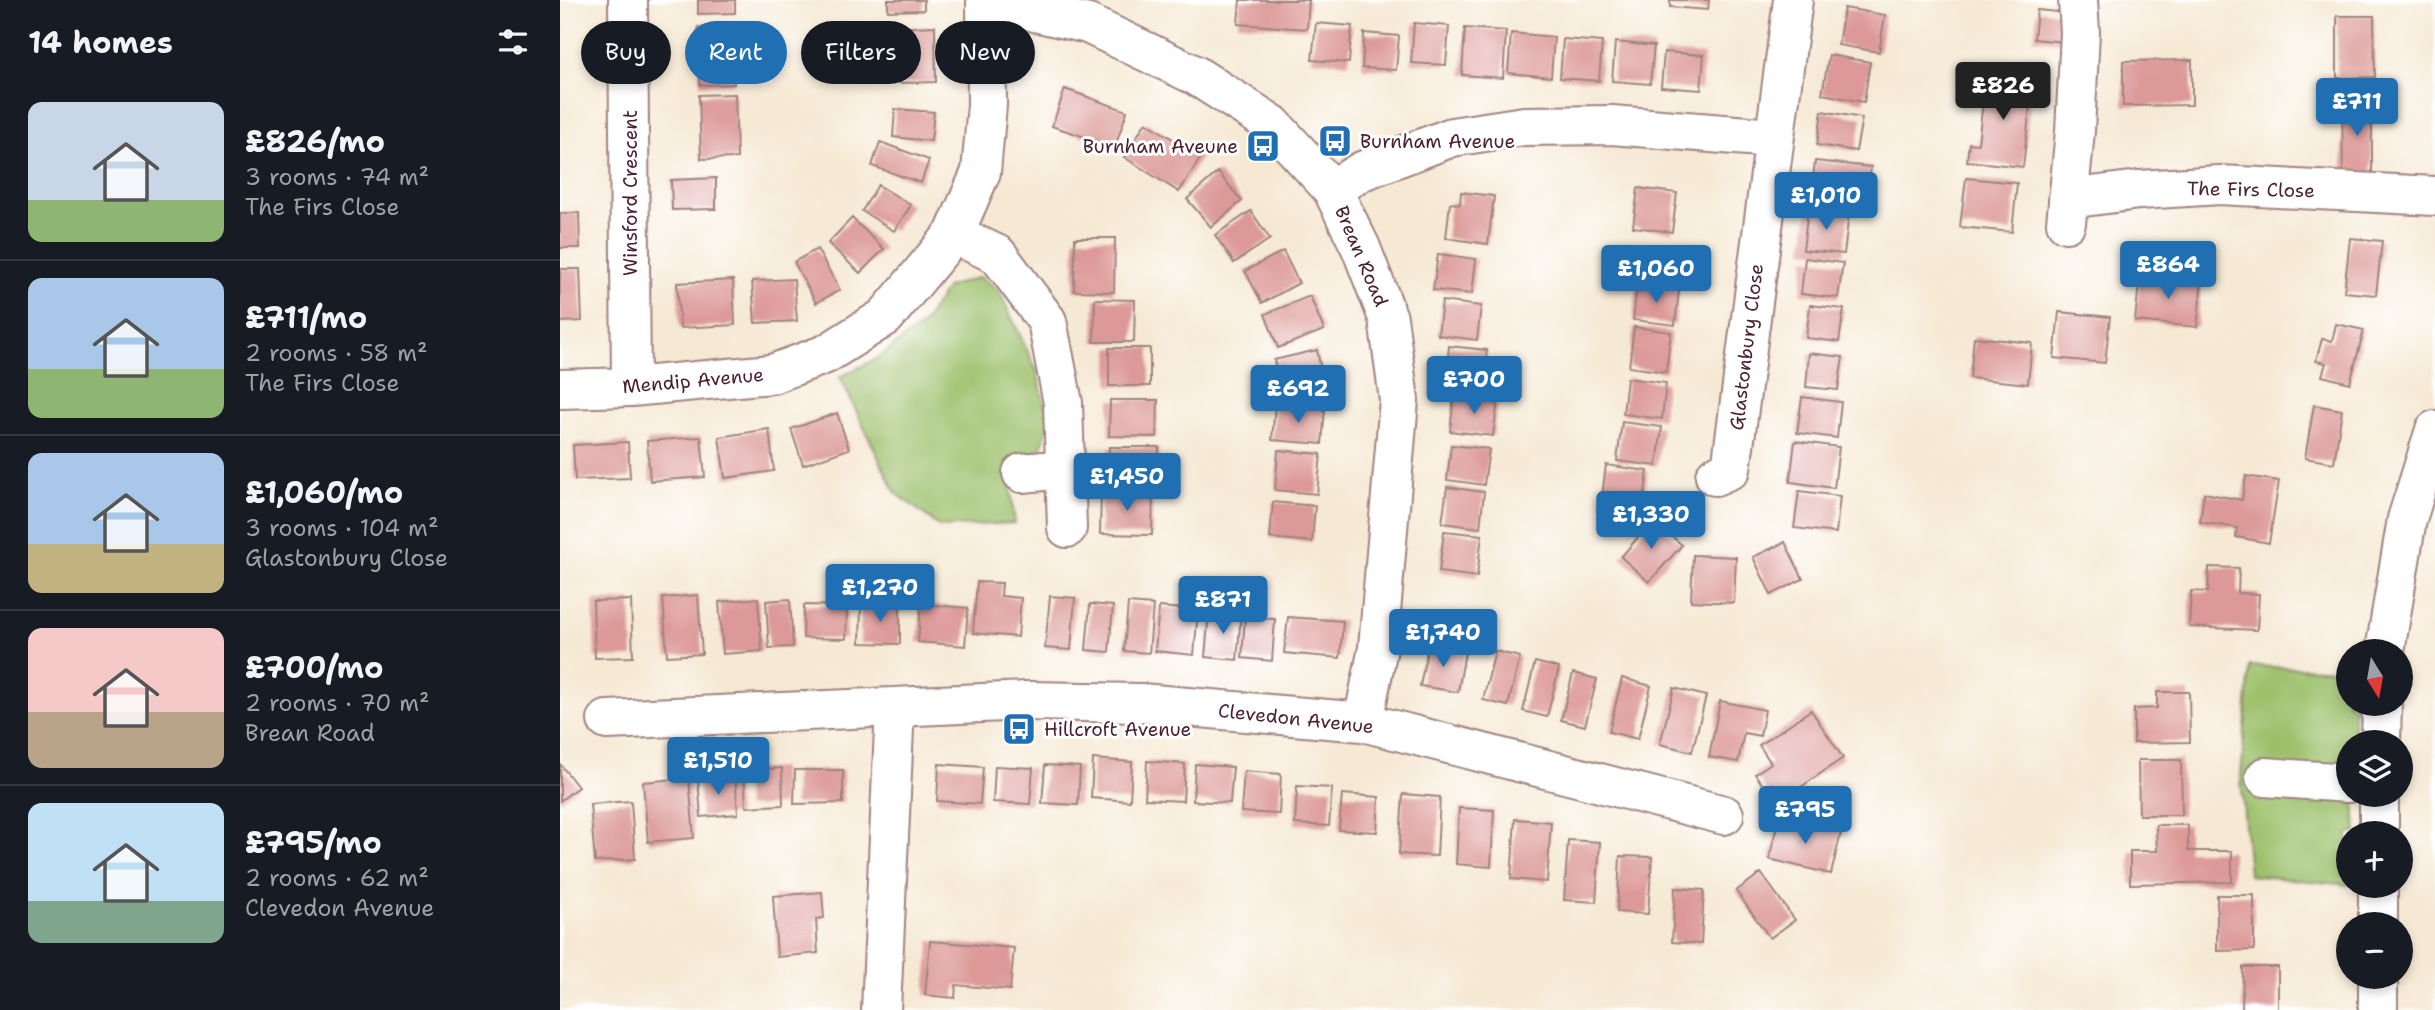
<!DOCTYPE html>
<meta charset="utf-8">
<style>
:root{--surface:#171b24;--page:#242831;--text:#f1f3f6;--muted:#9ea1a6;--line:#363941;--accent:#1f6fb2}
body{margin:0;font-family:"Shantell Sans",sans-serif;background:var(--page);color:var(--text);height:100vh;display:flex;flex-direction:column;font-size:26px;white-space:nowrap}
*{box-sizing:border-box;margin:0}
p{font-size:23px;color:var(--muted)}
.icon{flex:none;width:38px;height:38px;fill:none;stroke:currentColor;stroke-width:2;stroke-linecap:round;stroke-linejoin:round}
.map{position:relative;flex:1;overflow:hidden}
.side{display:flex;flex-direction:column;background:var(--surface);width:560px}
.side>*{flex:none}
.hud{position:absolute;left:21px;top:21px;width:665px;height:63px;display:flex;gap:14px}
.needle{width:46px;rotate:169deg}
.controls{position:absolute;left:1776px;top:639px;display:grid;gap:14px}
.controls a{display:grid;place-items:center;width:77px;height:77px;border-radius:50%;background:var(--surface);box-shadow:0 4px 10px #0003;font-size:35px}
.price{position:absolute;translate:-50% -60px;padding:0 16px;border-radius:7px;background:var(--accent);color:#fff;font-size:23px;line-height:46px;filter:drop-shadow(0 2px 4px #0008)}
.price::after{content:'';position:absolute;left:50%;top:42px;width:21px;height:16px;margin-left:-10px;background:inherit;clip-path:polygon(0 0,100% 0,50% 100%)}
.price.on{background:#222;color:#fff}
ul{padding:0;list-style:none}
li{display:flex;align-items:center;gap:21px;height:175px;padding:0 28px}
li+li{border-top:2px solid var(--line)}
li span{display:grid;place-items:center;flex:none;width:196px;height:140px;border-radius:14px;color:#555}
li>.icon{margin-inline-start:auto}
span .icon{width:84px;height:84px;fill:#fffc;stroke-width:1}
li b{font-size:30px}
h2{display:flex;justify-content:space-between;align-items:center;height:84px;padding:0 28px;font-size:30px}
.tag{padding:0 24px;border-radius:32px;background:var(--surface);box-shadow:0 4px 10px #0003;font-size:24px;line-height:63px}
.tag.on{background:var(--accent);color:#fff}
main{display:flex;flex:1;min-height:0}
.map>svg:first-child{display:block}
.green{fill:#9cc06a;stroke:#73704a;stroke-width:2}
.building{fill:#dc9997}
.lines{fill:none;stroke-linecap:round;stroke-linejoin:round}
.minor-casing{stroke:#a08480;stroke-width:42}
.minor{stroke:#fff;stroke-width:38}
.labels{text-anchor:middle;stroke-width:6;stroke-linejoin:round;paint-order:stroke}
.poi-label{font-size:19px;fill:#4a1f2b;stroke:#fff;text-anchor:start}
.street-label{font-size:19px;fill:#4a1f2b;stroke:#fff}
</style>
<main>
<section class="side">
<h2>14 homes<svg class="icon" aria-label="filters" viewBox="0 0 24 24"><path d="M4 7h16M4 17h16"/><circle cx="9" cy="7" r="2"/><circle cx="15" cy="17" r="2"/></svg></h2>
<ul>
<li><span style="background:linear-gradient(#c9d6e8 70%,#8fb573 0)"><svg class="icon" aria-label="home" viewBox="0 0 24 24"><path d="M3 11l9-7 9 7M6 9v11h12V9"/></svg></span><div><b>£826/mo</b><p>3 rooms · 74 m²</p><p>The Firs Close</p></div></li>
<li><span style="background:linear-gradient(#a9c7e8 65%,#8fb573 0)"><svg class="icon" aria-label="home" viewBox="0 0 24 24"><path d="M3 11l9-7 9 7M6 9v11h12V9"/></svg></span><div><b>£711/mo</b><p>2 rooms · 58 m²</p><p>The Firs Close</p></div></li>
<li><span style="background:linear-gradient(#a9c7e8 65%,#c2b280 0)"><svg class="icon" aria-label="home" viewBox="0 0 24 24"><path d="M3 11l9-7 9 7M6 9v11h12V9"/></svg></span><div><b>£1,060/mo</b><p>3 rooms · 104 m²</p><p>Glastonbury Close</p></div></li>
<li><span style="background:linear-gradient(#f6c9c9 60%,#b9a48a 0)"><svg class="icon" aria-label="home" viewBox="0 0 24 24"><path d="M3 11l9-7 9 7M6 9v11h12V9"/></svg></span><div><b>£700/mo</b><p>2 rooms · 70 m²</p><p>Brean Road</p></div></li>
<li><span style="background:linear-gradient(#bfe0f5 70%,#7fa58c 0)"><svg class="icon" aria-label="home" viewBox="0 0 24 24"><path d="M3 11l9-7 9 7M6 9v11h12V9"/></svg></span><div><b>£795/mo</b><p>2 rooms · 62 m²</p><p>Clevedon Avenue</p></div></li>
</ul>
</section>
<div class="map">
<svg width="1875" height="1010" viewBox="0 0 1875 1010">
<rect width="100%" height="100%" fill="#fff"/>
<filter id="ink" filterUnits="userSpaceOnUse"><feTurbulence type="fractalNoise" baseFrequency=".0143" numOctaves="2"/><feDisplacementMap in="SourceGraphic" scale="14" xChannelSelector="R" yChannelSelector="G"/><feConvolveMatrix kernelMatrix="1 2 1 2 8 2 1 2 1" color-interpolation-filters="sRGB"/></filter>
<filter id="wash" filterUnits="userSpaceOnUse"><feTurbulence type="fractalNoise" baseFrequency=".00686" numOctaves="4" result="noise"/><feDisplacementMap in="SourceGraphic" scale="28" xChannelSelector="R" yChannelSelector="G"/><feGaussianBlur stdDeviation="1.57" result="paint"/><feColorMatrix in="noise" values="0 0 0 0 0 0 0 0 0 0 0 0 0 0 0 0 0 1.4 0 .05"/><feComposite in="paint" operator="in"/></filter>
<g filter="url(#wash)">
<rect width="100%" height="100%" fill="#f6e9d4"/>
<!-- green -->
<path class="green" d="M420 277 438 289 477 371 489 422 480 453 447 461 455 523 380 527 335 492 280 377 318 358 363 324 387 287Z
M1690 666 1788 670V704H1794V742H1788V794L1794 795 1796 833H1788V885L1689 875 1681 777Z"/>
<g id="blocks">
<!-- building -->
<path class="building" d="M138 0H175V13L138 14Z
M328 0H364V10L328 11Z
M680 0H749L747 29 678 24Z
M1110 0H1149L1148 10 1110 7Z
M1284 8 1325 15 1319 52 1278 45Z
M1477 10 1508 13 1505 42 1474 39Z
M1777 16H1814L1815 77 1777 78Z
M756 23 792 26 789 63 752 60Z
M854 23 889 26 886 65 851 63Z
M172 26 174 84 140 85 138 27Z
M375 26 376 82 339 83 337 28Z
M905 28 946 31 943 78 902 75Z
M804 33 839 36 836 70 802 68Z
M951 33 994 37 991 77 948 73Z
M1003 39 1042 42 1039 81 1000 78Z
M1055 42 1094 46 1090 84 1052 81Z
M1104 52 1144 55 1141 90 1101 87Z
M1269 55 1310 62 1304 102 1262 94Z
M1632 60V105L1563 106V61Z
M1426 76 1473 80 1463 167 1407 161 1409 143 1418 144Z
M505 89 567 111 555 147 492 126Z
M175 94 177 158 141 159 139 95Z
M1782 103H1812V174H1783Z
M335 109 374 112 371 141 333 137Z
M1262 111 1302 118 1296 151 1257 145Z
M586 122 641 157 619 192 564 157Z
M320 142 369 160 361 183 312 166Z
M1255 161 1311 167 1305 211 1250 204Z
M658 172 682 201 651 227 627 199Z
M156 178V209L112 210 111 180Z
M1406 178 1457 183 1452 232 1400 227Z
M318 185 351 205 334 231 302 211Z
M1078 188 1117 193 1112 232 1073 227Z
M901 192 934 196 928 244 886 238 890 203 900 204Z
M1248 209 1289 213 1284 254 1243 250Z
M691 211 710 239 674 263 655 235Z
M0 213H19L20 248H0Z
M292 218 324 249 300 273 268 243Z
M515 238H555L554 292 514 291Z
M1790 238 1822 241 1816 295 1784 292Z
M1084 245 1126 250 1122 282 1079 277Z
M257 249 280 290 256 303 234 262Z
M723 251 739 283 702 303 685 271Z
M878 254 916 259 912 294 873 290Z
M1245 258 1283 263 1278 298 1241 294Z
M0 269H20L22 321 0 322Z
M1580 274 1642 281 1637 327 1575 321Z
M234 279 237 321 195 323 192 281Z
M173 280 175 325 120 328 117 283Z
M1077 286 1119 291 1115 325 1073 320Z
M750 296 764 330 718 348 705 314Z
M535 299 575 300 574 342H534Z
M882 301 921 306 917 340 878 335Z
M1250 305 1284 309 1279 342 1246 338Z
M1499 312 1550 317 1545 363 1494 358Z
M1776 324 1804 330 1790 383 1762 376 1766 363 1756 361 1762 339 1772 341Z
M1074 327 1111 332 1106 372 1069 367Z
M1414 337 1472 343 1468 384 1410 378Z
M889 346 927 350 922 390 885 385Z
M549 348H590V386H549Z
M757 350 764 385 721 394 714 360Z
M1249 353 1283 357 1278 390 1246 387Z
M1067 378 1106 383 1102 419 1063 414Z
M894 396 938 401 933 436 890 431Z
M1242 397 1281 402 1277 438 1237 433Z
M550 400H598L597 437 549 436Z
M715 405 765 410 762 444 712 440Z
M1754 405 1782 410 1774 463 1745 458Z
M277 413 289 449 243 465 231 429Z
M1062 422 1102 427 1097 466 1057 461Z
M209 429 214 471 165 478 159 437Z
M141 437 145 477 90 481 87 441Z
M1235 441 1279 447 1274 488 1230 482Z
M68 442 70 478 15 480 13 445Z
M891 445 929 449 924 485 887 480Z
M549 447H599V479L549 478Z
M718 450 761 454 757 494 715 490Z
M1046 465 1088 471 1083 509 1041 504Z
M1686 476 1719 481 1709 543 1676 537 1677 528 1640 522 1644 493 1682 500Z
M887 487 924 492 920 528 882 523Z
M541 491H593L592 535 540 534Z
M1239 491 1280 496 1276 533 1234 528Z
M713 502 755 506 752 542 710 538Z
M1093 520 1122 545 1089 582 1061 557Z
M884 531 922 535 917 577 879 572Z
M1225 542 1243 579 1211 595 1193 557Z
M1133 555 1176 557 1174 603 1131 601Z
M1649 567 1679 568 1678 593 1699 594 1697 630 1629 627 1631 591 1648 592Z
M417 582 442 583 441 596 461 598 458 637 413 633Z
M138 595 142 654 107 656 103 598Z
M490 596 515 598 511 650 485 648Z
M198 598 202 651 163 654 159 602Z
M230 599 233 647 209 648 206 601Z
M71 600 73 657 35 658 33 601Z
M568 603 593 605 589 653 564 651Z
M301 604 340 605V644L300 643Z
M361 604 408 608 405 646 358 642Z
M530 604 553 606 549 652 526 650Z
M244 605 287 606 286 639 243 638Z
M599 607 638 610 634 655 595 651Z
M649 612 681 615 677 660 645 657Z
M685 617 715 619 712 661 682 658Z
M728 617 783 621 780 658 724 653Z
M868 646 905 652 898 692 860 686Z
M935 651 960 657 948 706 923 700Z
M975 662 999 668 987 717 963 711Z
M1013 673 1037 679 1025 726 1001 720Z
M1062 678 1091 686 1078 739 1049 732Z
M1114 688 1146 696 1132 752 1100 744Z
M1597 692H1629L1630 742 1574 743V709L1597 708Z
M1160 701 1205 710 1200 736 1184 733 1178 762 1149 757Z
M1251 710 1283 758 1216 804 1195 774 1211 763 1199 745Z
M533 759 572 762 570 801 531 798Z
M1578 760H1621L1622 815H1579Z
M587 761 625 764 623 801 585 799Z
M0 764 18 787 0 801Z
M379 764 423 767 420 804 377 801Z
M635 764 673 767 670 803 633 801Z
M485 765 520 767 518 805 482 803Z
M435 766 473 768 470 804 433 802Z
M222 768 223 805 186 807 184 770Z
M235 770H283V803L234 804Z
M684 771 721 774 719 814 681 812Z
M175 776 178 814 141 817 138 779Z
M129 778 134 838 88 842 83 782Z
M737 786 772 788 769 826 735 824Z
M782 794 819 797 817 832 779 830Z
M843 794 880 797 877 856 839 854Z
M71 801 75 859 35 862 30 804Z
M899 808 934 810 931 867 896 864Z
M1219 818 1281 833 1271 874 1209 859Z
M955 819 991 822 987 882 951 879Z
M1596 825H1628V851H1672V882L1570 884V851H1597Z
M1008 840 1040 842 1036 902 1004 900Z
M1060 856 1092 857 1088 914 1057 912Z
M1201 873 1235 920 1210 938 1176 891Z
M1115 888 1144 890 1141 944 1112 942Z
M262 892 264 918 256 919 258 953 217 957 213 896Z
M1657 895H1694V950L1657 951Z
M370 941 454 948 450 990 396 985 395 998 365 995Z
M1683 967H1718V1010H1682Z"/>
</g>
</g>
<g filter="url(#ink)">
<use href="#blocks" fill-opacity="0" stroke="#a08480" stroke-width="2"/>
<g class="lines">
<defs>
<path id="minor" d="M68 0 71 387
M426 1 528 24 635 75 712 124 772 189 801 248 828 318 839 400 818 648 803 722
M772 189 802 171 892 137 964 126 1052 125 1213 138
M1508 199 1579 190 1660 185 1875 196
M1506 223 1515 131 1520 32 1518 0
M394 234 438 255 487 321 503 403 507 528
M0 389 71 387 212 374 266 354 325 317 394 234 421 172 427 105 426 0
M462 473 506 469
M1155 476 1171 469 1233 0
M1825 651 1847 519 1875 430
M47 720 468 701 581 703 803 722 1164 815
M1821 742 1822 704
M1705 777 1788 783
M1819 833V794
M1818 924V886
M321 1010 335 707
M1818 1010V976"/>
</defs>
<!-- minor casing -->
<use href="#minor" class="minor-casing"/>
<!-- minor -->
<use href="#minor" class="minor"/>
</g>
</g>
<!-- icons -->
<defs>
<symbol id="bus-square" viewBox="-11 -11 22 22"><rect x="-9" y="-9" width="18" height="18" rx="4" fill="#1f6fb2" stroke="#fff"/><path d="M-5-6H5V4H4V6H2V4H-2V6H-4V4H-5ZM-3.5-4V0h7V-4ZM-3.5 1.2v1.5H-2V1.2ZM2 1.2v1.5H3.5V1.2Z" fill="#fff"/></symbol>
</defs>
<g fill-rule="evenodd">
<use href="#bus-square" x="756" y="122" width="38" height="38"/>
<use href="#bus-square" x="684" y="127" width="38" height="38"/>
<use href="#bus-square" x="440" y="710" width="38" height="38"/>
</g>
<g class="labels">
<!-- poi labels -->
<g class="poi-label">
<text x="800" y="148">Burnham Avenue</text>
<text x="678" y="153" text-anchor="end">Burnham Aveune</text>
<text x="484" y="736">Hillcroft Avenue</text>
</g>
<!-- street labels -->
<g class="street-label">
<text transform="translate(1691 189) rotate(1)" y="7">The Firs Close</text>
<text transform="translate(70 193) rotate(-90)" y="7">Winsford Crescent</text>
<text transform="translate(802 256) rotate(67)" y="7">Brean Road</text>
<text transform="translate(1186 347) rotate(-83)" y="7">Glastonbury Close</text>
<text transform="translate(133 380) rotate(-5)" y="7">Mendip Avenue</text>
<text transform="translate(736 718) rotate(6)" y="7">Clevedon Avenue</text>
</g>
</g>
</svg>
<div class="controls">
<a><svg class="needle" viewBox="-14 -14 28 28"><path d="M0-13l5 13h-10z" fill="#e53935"/><path d="M0 13l5-13h-10z" fill="#9ea1a6"/></svg></a>
<a><svg class="icon" aria-label="layers" viewBox="0 0 24 24"><path d="M12 4l9 5-9 5-9-5zM3 14l9 5 9-5"/></svg></a>
<a>+</a>
<a>−</a>
</div>
<b class="price on" style="left:1443px;top:122px">£826</b>
<b class="price" style="left:1797px;top:138px">£711</b>
<b class="price" style="left:1266px;top:232px">£1,010</b>
<b class="price" style="left:1608px;top:301px">£864</b>
<b class="price" style="left:1096px;top:305px">£1,060</b>
<b class="price" style="left:914px;top:416px">£700</b>
<b class="price" style="left:738px;top:425px">£692</b>
<b class="price" style="left:567px;top:513px">£1,450</b>
<b class="price" style="left:1091px;top:551px">£1,330</b>
<b class="price" style="left:320px;top:624px">£1,270</b>
<b class="price" style="left:663px;top:636px">£871</b>
<b class="price" style="left:883px;top:669px">£1,740</b>
<b class="price" style="left:158px;top:797px">£1,510</b>
<b class="price" style="left:1245px;top:846px">£795</b>
<div class="hud">
<a class="tag">Buy</a>
<a class="tag on">Rent</a>
<a class="tag">Filters</a>
<a class="tag">New</a>
</div>
</div>
</main>
